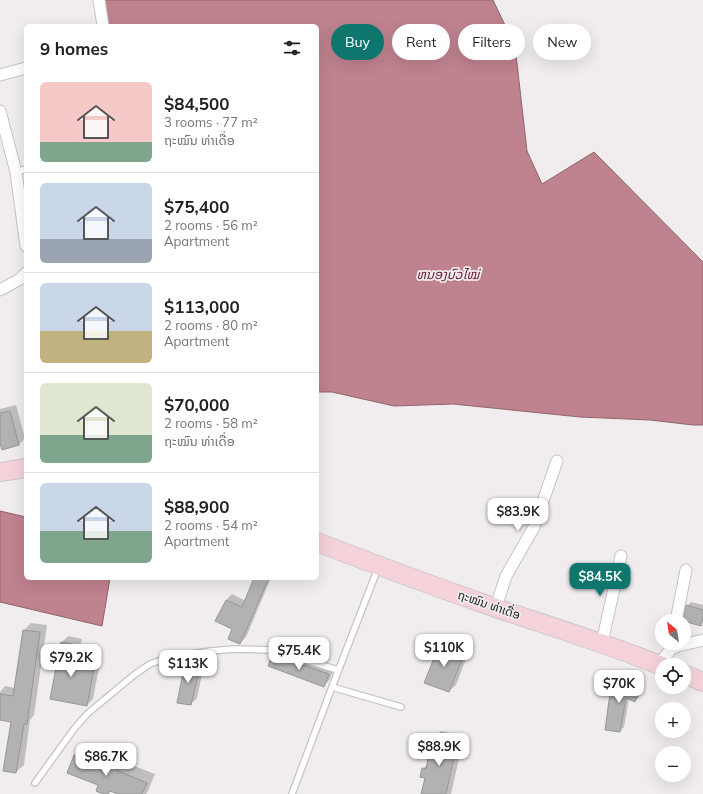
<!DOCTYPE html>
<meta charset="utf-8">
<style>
:root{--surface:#fff;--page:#f6f6f6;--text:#202124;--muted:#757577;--line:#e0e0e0;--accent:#0f766e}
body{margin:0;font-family:Mulish,"Noto Sans Lao",sans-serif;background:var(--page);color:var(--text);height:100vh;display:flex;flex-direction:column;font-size:15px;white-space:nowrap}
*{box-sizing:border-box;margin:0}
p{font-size:13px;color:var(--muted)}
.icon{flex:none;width:22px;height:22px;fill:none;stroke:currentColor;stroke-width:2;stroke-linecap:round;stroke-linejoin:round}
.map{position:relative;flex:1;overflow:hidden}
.panel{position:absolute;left:24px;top:24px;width:295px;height:556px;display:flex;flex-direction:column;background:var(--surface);border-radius:6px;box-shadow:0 4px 16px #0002}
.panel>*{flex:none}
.banner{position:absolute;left:331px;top:24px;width:312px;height:36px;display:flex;gap:8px}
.needle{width:26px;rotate:330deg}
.buttons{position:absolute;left:655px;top:614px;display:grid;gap:8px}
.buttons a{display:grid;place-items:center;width:36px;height:36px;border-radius:50%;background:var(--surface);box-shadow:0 4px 16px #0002;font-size:20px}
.price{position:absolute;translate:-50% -34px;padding:0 9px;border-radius:8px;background:#fff;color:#222;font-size:13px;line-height:26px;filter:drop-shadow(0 1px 2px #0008)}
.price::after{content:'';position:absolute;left:50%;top:24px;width:12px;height:9px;margin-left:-6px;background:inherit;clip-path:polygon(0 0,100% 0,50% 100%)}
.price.selected{background:var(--accent);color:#fff}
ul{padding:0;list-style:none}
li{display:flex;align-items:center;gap:12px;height:100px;padding:0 16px}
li+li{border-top:1px solid var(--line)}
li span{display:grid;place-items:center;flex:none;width:112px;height:80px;border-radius:6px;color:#555}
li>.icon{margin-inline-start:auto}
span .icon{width:48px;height:48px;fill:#fffc;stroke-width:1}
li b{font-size:17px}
h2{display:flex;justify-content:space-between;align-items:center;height:48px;padding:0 16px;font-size:17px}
.chip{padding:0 14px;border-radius:18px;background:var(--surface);box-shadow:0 4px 16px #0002;font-size:14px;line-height:36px}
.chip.selected{background:var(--accent);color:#fff}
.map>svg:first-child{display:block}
.water{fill:#bf828f;stroke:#90646d}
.shadow{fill:#0003}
.building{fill:#b2b3b0;stroke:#969794}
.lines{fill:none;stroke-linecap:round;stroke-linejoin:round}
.lane-casing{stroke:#c6c3c3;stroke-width:8}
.street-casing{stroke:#c6c3c3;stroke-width:13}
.primary-casing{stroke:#cac9c9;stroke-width:20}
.lane{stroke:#fff;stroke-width:5.5}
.street{stroke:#fff;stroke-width:11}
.primary{stroke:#f5d2d9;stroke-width:18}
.labels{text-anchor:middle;stroke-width:3.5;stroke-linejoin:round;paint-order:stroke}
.street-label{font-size:12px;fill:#211f1f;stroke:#f1edee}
.water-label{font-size:13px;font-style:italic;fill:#6b2139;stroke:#f1edee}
</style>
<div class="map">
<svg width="703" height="794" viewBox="0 0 703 794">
<rect width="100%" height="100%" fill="#f1edee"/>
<!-- water -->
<path class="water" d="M102 0H493L515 46 527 151 542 184 594 152 703 262V425H693L650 420 580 417 453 404 394 406 332 392H317V26H106Z
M0 511 26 517V578H110L102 626 0 602Z"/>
<!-- shadow -->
<path class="shadow" d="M16 405 25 438 19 445 0 439V409Z
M255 578H271L246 637 240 643 234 629 226 600 232 594 246 601Z
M691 602 703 605V622L700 624 687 606Z
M31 623 47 625 34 715 30 720 24 765 16 772 12 721 0 719V692L5 686 15 688 24 630Z
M68 636 82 639 78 657 100 662 93 699 87 705 62 642Z
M447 637 471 646 456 685 449 691 426 682 441 643Z
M280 649 335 667 330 679 324 686 269 666 273 655Z
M192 657 205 660 197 698 191 704 186 664Z
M618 675 644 685 639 697 635 701 629 698 624 727 620 731 613 680Z
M441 731 464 736 451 794H422L426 777 423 769 428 763 433 738Z
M84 747 113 758 118 753 126 756 124 762 155 774 147 793 146 794H120L111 790 108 794H106L100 785 68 772 75 755Z"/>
<!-- building -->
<path class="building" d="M10 411 19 445 2 450 0 444V413Z
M254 578H269L240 644 228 639 232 629 215 621 226 600 242 607Z
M686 605 703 610V617L701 626 683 621Z
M23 630 40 632 27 724H24L16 773 3 771 11 722 0 720V694L13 696Z
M61 642 76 645 72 664 94 668 87 706 50 699Z
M440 643 465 652 449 692 424 683Z
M272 655 329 674 324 687 268 666Z
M185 663 200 666 191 705 177 703Z
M613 679 640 689 635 702 626 698 620 732 605 730 610 693 608 692Z
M432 738 457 743 446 794H421L425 778 420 777 422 768 426 769Z
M74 755 106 767 109 761 119 765 116 770 147 783 142 794H118L110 791 108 794H103L96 791 98 785 67 773Z"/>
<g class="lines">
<defs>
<path id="lane" d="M16 172 26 169
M332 687 401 707
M35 783 74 729 87 714 134 675 150 664 167 658 210 651 235 649 272 650 338 670
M292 794 332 687 378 568"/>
<path id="street" d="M99 0 103 26
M0 75 26 68
M0 111 16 172 26 246
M0 290 20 279 26 273
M496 607 506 576 534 527 557 461
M676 621 686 570
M602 643 621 556
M659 664 671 649 678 646 703 640"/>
<path id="primary" d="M0 472 26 468
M317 542C376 565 436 587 496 608 552 627 608 644 662 666
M684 674 703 682"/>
</defs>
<!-- lane casing -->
<use href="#lane" class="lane-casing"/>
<!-- street casing -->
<use href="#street" class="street-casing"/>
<!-- primary casing -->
<use href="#primary" class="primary-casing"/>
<!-- lane -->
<use href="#lane" class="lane"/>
<!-- street -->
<use href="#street" class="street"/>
<!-- primary -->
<use href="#primary" class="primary"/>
</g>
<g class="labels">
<!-- street labels -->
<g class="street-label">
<text transform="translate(489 605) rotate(19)" y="4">ຖະໝົນ ທ່າເດື່ອ</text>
</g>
<!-- water labels -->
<g class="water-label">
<text x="448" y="279">ຫນອງບົວໄໝ່</text>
</g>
</g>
</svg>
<div class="buttons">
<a><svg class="needle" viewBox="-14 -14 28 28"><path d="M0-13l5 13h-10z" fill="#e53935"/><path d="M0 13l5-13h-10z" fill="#757577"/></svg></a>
<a><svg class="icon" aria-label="locate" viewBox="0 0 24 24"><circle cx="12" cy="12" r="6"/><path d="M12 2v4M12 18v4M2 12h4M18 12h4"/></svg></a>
<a>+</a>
<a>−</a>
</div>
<b class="price" style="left:518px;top:532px">$83.9K</b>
<b class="price selected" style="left:600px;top:597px">$84.5K</b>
<b class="price" style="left:444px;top:668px">$110K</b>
<b class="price" style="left:299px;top:671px">$75.4K</b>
<b class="price" style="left:71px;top:678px">$79.2K</b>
<b class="price" style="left:188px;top:684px">$113K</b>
<b class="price" style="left:619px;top:704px">$70K</b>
<b class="price" style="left:439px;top:767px">$88.9K</b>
<b class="price" style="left:106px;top:777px">$86.7K</b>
<div class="banner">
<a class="chip selected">Buy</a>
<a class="chip">Rent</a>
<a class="chip">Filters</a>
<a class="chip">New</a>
</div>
<section class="panel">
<h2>9 homes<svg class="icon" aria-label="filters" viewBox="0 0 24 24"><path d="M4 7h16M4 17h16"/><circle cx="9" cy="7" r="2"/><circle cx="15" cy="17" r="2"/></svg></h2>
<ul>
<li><span style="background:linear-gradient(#f6c9c9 75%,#7fa58c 0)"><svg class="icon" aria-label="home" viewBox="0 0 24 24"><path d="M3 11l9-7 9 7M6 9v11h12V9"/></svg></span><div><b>$84,500</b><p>3 rooms · 77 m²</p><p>ຖະໝົນ ທ່າເດື່ອ</p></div></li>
<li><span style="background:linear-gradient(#c9d6e8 70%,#9aa5b1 0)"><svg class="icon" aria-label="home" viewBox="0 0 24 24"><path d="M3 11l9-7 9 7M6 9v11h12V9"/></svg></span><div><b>$75,400</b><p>2 rooms · 56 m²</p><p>Apartment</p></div></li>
<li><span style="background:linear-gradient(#c9d6e8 60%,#c2b280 0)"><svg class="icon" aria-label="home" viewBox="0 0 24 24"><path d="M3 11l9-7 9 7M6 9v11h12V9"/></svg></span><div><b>$113,000</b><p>2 rooms · 80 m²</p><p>Apartment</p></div></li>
<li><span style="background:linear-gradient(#dfe7d0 65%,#7fa58c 0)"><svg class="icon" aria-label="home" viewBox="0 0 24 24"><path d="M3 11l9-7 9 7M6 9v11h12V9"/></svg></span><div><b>$70,000</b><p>2 rooms · 58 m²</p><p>ຖະໝົນ ທ່າເດື່ອ</p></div></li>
<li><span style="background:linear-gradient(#c9d6e8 60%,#7fa58c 0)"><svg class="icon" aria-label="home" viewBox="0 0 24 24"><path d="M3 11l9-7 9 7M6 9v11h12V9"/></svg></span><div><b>$88,900</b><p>2 rooms · 54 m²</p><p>Apartment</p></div></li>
</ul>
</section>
</div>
